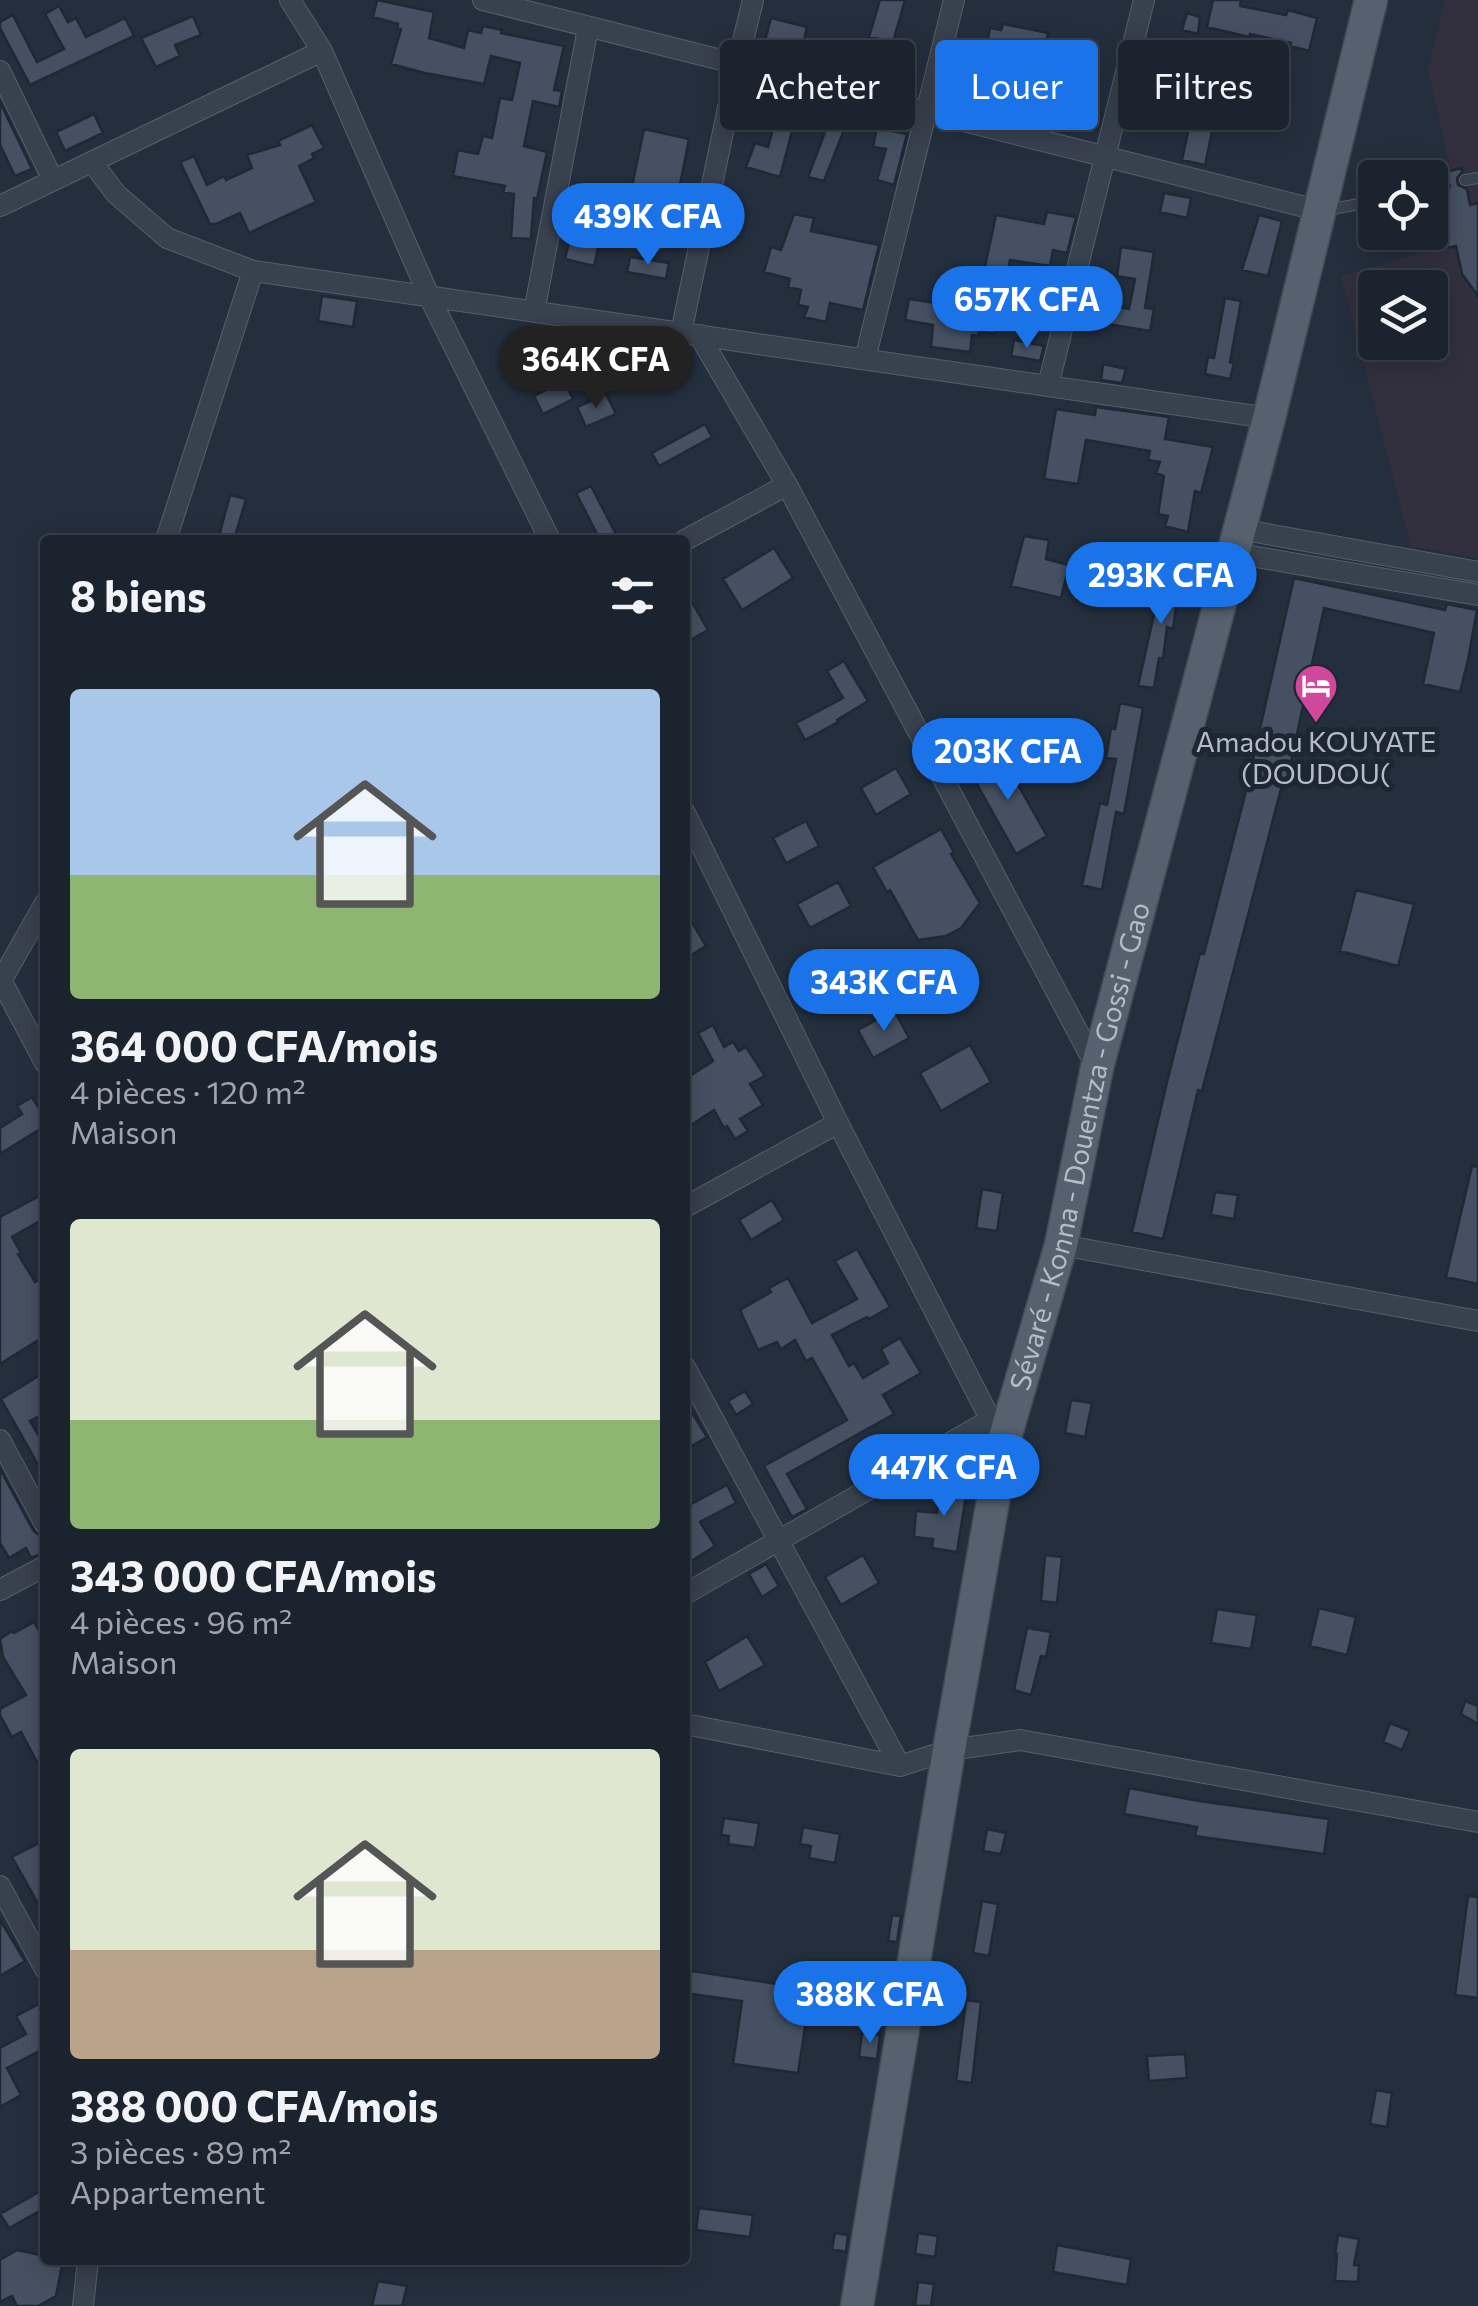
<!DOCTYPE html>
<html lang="fr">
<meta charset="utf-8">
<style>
:root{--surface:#1b232e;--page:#282f3a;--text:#f1f3f6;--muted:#a0a4aa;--line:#39404a;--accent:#1a73e8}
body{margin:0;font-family:Commissioner,sans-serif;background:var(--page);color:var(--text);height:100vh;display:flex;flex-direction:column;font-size:38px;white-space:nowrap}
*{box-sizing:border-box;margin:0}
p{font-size:32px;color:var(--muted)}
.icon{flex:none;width:55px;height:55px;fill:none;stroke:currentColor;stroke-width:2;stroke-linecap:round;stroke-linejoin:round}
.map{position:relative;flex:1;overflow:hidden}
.details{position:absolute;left:40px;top:535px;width:650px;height:1730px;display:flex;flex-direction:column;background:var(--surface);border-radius:10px;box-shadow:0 5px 25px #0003,0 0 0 2px var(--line)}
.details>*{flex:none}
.guide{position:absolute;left:720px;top:40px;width:608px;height:90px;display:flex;gap:20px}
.fabs{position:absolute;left:1358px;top:160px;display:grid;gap:20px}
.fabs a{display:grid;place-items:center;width:90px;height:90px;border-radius:10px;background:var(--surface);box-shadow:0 5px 25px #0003,0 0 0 2px var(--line);font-size:50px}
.price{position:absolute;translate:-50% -85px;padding:0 22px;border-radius:35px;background:var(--accent);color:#fff;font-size:32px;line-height:65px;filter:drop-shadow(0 2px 5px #0008)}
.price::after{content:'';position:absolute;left:50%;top:60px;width:30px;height:22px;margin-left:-15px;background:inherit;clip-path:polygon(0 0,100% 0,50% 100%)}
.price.active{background:#222;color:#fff}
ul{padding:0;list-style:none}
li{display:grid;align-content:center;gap:20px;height:530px;padding:0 30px}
li span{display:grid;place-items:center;height:310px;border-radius:10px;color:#555}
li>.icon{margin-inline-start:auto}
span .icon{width:180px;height:180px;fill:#fffc;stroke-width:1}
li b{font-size:42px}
h2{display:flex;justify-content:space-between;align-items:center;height:120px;padding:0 30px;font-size:42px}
.pill{padding:0 35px;border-radius:10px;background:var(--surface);box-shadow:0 5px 25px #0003,0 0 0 2px var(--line);font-size:35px;line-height:90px}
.pill.active{background:var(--accent);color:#fff}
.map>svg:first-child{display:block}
.medical{fill:#32303f;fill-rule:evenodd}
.building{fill:#455162;stroke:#1f2835;stroke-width:2.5}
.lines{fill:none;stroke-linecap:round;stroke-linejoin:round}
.service-casing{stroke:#565f6c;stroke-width:12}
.minor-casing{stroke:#565f6c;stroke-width:22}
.primary-casing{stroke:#414a57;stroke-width:35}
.service{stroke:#38414e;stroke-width:10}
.minor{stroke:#38414e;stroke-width:20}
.primary{stroke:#56606e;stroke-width:32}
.labels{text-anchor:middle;stroke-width:10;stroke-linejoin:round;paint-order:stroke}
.poi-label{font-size:28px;fill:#b4bcc9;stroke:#1d2633}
.street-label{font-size:28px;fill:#b4bcc9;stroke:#1d2633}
</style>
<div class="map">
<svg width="1478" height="2306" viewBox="0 0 1478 2306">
<rect width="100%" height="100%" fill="#242f3e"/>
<!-- medical -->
<path class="medical" d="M1445 0H1478V558L1411 546 1341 276 1417 254 1414 233 1430 232V178L1406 177 1405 171H1451L1428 69ZM1375 288H1430V342H1375Z"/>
<!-- building -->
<path class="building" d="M377 0 434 12 429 38 464 48 468 30 481 33 483 26 502 30 501 33 564 46 554 90 562 91 559 107 533 101 524 146 547 152 537 199 534 198 531 239 511 238 514 194 503 192 505 186 453 176 458 150 478 154 483 136 492 138 500 98 512 100 520 63 491 56 484 84 425 73 391 64 401 29H397L398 24 373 17Z
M880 0H905L893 42 869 37Z
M1213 0H1241L1240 6 1286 15 1288 10 1317 18 1309 51 1290 46 1291 43 1250 34 1249 37 1207 27Z
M59 6 68 22 76 18 86 37 125 18 134 36 30 85 0 28V22L13 15 37 62 64 49 45 14Z
M1187 13 1200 17 1198 34 1182 30Z
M193 16 201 35 175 45 180 56 156 67 141 38Z
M771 18 807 27 798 65 761 56Z
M1003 24 1048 33 1042 60 1081 70 1077 85 1022 74 1025 58 986 48 990 28 1001 30Z
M1017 78 1032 81 1026 106 1011 102Z
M781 100 799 105 780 177 746 167 755 143 768 147Z
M0 102 32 169 15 176 0 145Z
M1083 111 1102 114 1097 130 1079 125Z
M94 114 103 133 65 151 56 132Z
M1191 118 1214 123 1205 165 1182 160Z
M828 124 844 130 824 181 808 177Z
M312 125 324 148 312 154 314 158 299 166 316 202 249 233 240 213 216 224H210L180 162 194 156 207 185 224 176 226 180 252 168 247 155 280 145 278 141Z
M877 128 907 134 894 185 877 180 886 149 873 147Z
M644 129 689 139 677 200 687 202 684 218 628 205Z
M1462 168V172L1457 178 1458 185 1467 189 1470 205 1478 203V296L1462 274 1456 246 1448 248 1439 213 1447 211 1443 196 1448 192 1450 186 1446 180 1439 179 1438 174Z
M1164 193 1191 198 1187 218 1160 212Z
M602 204 622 208 614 242 600 239 594 266 565 259 576 212 598 217Z
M1047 212 1076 217 1067 253 1053 250 1050 266 1010 260 1006 284 1019 286 1015 302 1002 299 995 334 979 331 978 336 972 335 970 352 931 347 933 325 905 320 909 299 950 305 952 294 978 299 996 215 1044 224Z
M794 214 814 218 811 231 879 245 863 310 830 303 826 322 804 317 808 307 798 305 801 290 788 287 790 279 764 272 771 247 781 250Z
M1259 215 1282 221 1268 276 1242 270Z
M1121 247 1154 252 1145 308 1154 309 1150 331 1095 322 1099 303 1129 309 1135 279 1117 276Z
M630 257 669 263 666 279 627 272Z
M322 296 357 301 353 327 318 321Z
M1225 298 1241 301 1230 362 1234 363 1230 379 1205 374 1208 357 1214 358Z
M588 334 599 356 579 365 569 343Z
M1014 340 1044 346 1040 361 1011 356Z
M1103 364 1126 369 1122 383 1101 380Z
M564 381 573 399 543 414 534 396Z
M606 394 616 414 586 427 577 407Z
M1096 407 1169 417 1165 439 1213 447 1201 493 1195 491 1188 532 1165 526 1168 516 1158 514 1164 476 1156 473 1160 462 1148 460 1150 451 1086 440 1078 484 1044 479 1056 409 1095 415Z
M705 424 712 437 659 466 652 453Z
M591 486 619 540H600L576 493Z
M230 495 246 499 234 540 219 536Z
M1024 536 1049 540 1046 559 1069 565 1061 598 1011 586Z
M774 548 793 578 742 610 723 579Z
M1174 562 1182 563 1173 629 1167 627 1163 659 1159 658 1154 688 1138 686 1155 610H1152L1154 592 1164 593Z
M1294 578 1445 610 1447 604 1477 610 1468 660 1460 692 1423 684 1434 633 1324 608 1285 790 1281 789 1202 1091 1198 1090 1163 1239 1132 1232 1167 1082 1200 953 1204 954 1245 795Z
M685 590 708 630 685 643Z
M844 661 868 701 837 720 838 722 805 740 796 723 843 698 827 671Z
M1120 703 1143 708 1124 814 1116 812 1102 890 1082 885 1100 803 1107 805 1116 759 1106 758 1111 728 1115 729Z
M1000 753 1047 836 1016 854 969 770Z
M896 768 911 794 876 815 861 788Z
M806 821 819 846 786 863 773 838Z
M941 829 954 852 951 854 980 903 961 928 946 936 918 940 890 890 887 892 873 867Z
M838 882 851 906 810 928 797 904Z
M1356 890 1414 904 1398 966 1340 951Z
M685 910 706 946 685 959Z
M894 1010 909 1038 873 1058 858 1030Z
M713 1025 724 1047 733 1042 739 1051 746 1047 765 1076 750 1084 763 1105 740 1119 748 1131 735 1139 727 1126 724 1128 714 1110 685 1129V1079L713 1061 698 1033Z
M970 1045 991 1082 941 1111 920 1073Z
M32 1097 45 1118V1126L0 1154V1128L22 1114 17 1106Z
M1472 1166 1478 1167V1284L1446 1277Z
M982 1189 1003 1193 997 1231 976 1228Z
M1215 1192 1238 1195 1234 1219 1211 1215Z
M45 1193V1218L12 1237 21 1253 18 1254 35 1282 45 1276V1336L0 1364V1217Z
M772 1200 784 1220 751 1240 739 1220Z
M857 1249 890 1307 869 1319 867 1317 832 1335 849 1366 854 1363 863 1378 888 1363 881 1349 900 1338 921 1373 883 1395 894 1414 787 1474 807 1509 792 1517 764 1466 847 1420 812 1358 806 1361 795 1340 781 1349 777 1342 758 1350 740 1310 771 1292 769 1288 788 1278 812 1323 857 1299 835 1261Z
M45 1372V1413L30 1421 45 1446V1477L1 1399Z
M745 1391 753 1404 736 1415 728 1401Z
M1071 1400 1092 1403 1085 1437 1065 1433Z
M685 1401 707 1437 685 1450Z
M913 1444 914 1447 857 1480 855 1476Z
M0 1469 33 1530 41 1537 45 1545V1552L31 1558 26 1548 9 1558 0 1543Z
M958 1481 968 1483 957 1552 932 1548 933 1539 914 1537 916 1511 937 1513 940 1492Z
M727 1485 736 1503 700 1522 715 1546 685 1565V1499L689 1505Z
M863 1555 879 1583 841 1605 825 1577Z
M1045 1555 1062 1557 1057 1603 1041 1601Z
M766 1564 779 1586 762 1597 749 1574Z
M1319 1608 1356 1617 1347 1655 1310 1646Z
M1217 1609 1257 1615 1251 1649 1211 1643Z
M34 1622 45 1641V1777L21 1732 12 1737 0 1715V1709L26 1695 3 1657 0 1639 12 1631 14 1633Z
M1027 1628 1051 1632 1046 1657 1041 1656 1031 1695 1014 1690Z
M747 1636 765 1665 719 1691 705 1662Z
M1465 1701 1478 1706V1724L1461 1714Z
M1390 1723 1410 1731 1402 1750 1383 1742Z
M1129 1788 1199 1801 1329 1819 1324 1854 1195 1836 1197 1827 1124 1814Z
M724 1818 759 1823 755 1848 728 1844 729 1836 721 1835Z
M803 1827 840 1834 835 1863 809 1858 811 1846 800 1844Z
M987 1829 1006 1833 1001 1854 983 1851Z
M45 1840V1916L12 1857Z
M1468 1896 1478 1897V1998L1455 1995Z
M982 1901 998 1904 989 1956 973 1953Z
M892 1915 901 1916 897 1942 888 1941Z
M0 1920 25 1961 0 1976Z
M685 1970 811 1989 798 2073 733 2064 742 2001 685 1993Z
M966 2000 981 2002 972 2083 956 2081Z
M39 2004 45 2015V2048L7 2068 21 2095 0 2107V2048L26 2034 16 2016Z
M862 2033 880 2035 877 2059 859 2057Z
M1185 2054 1187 2078 1149 2081 1147 2056Z
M1376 2090 1392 2093 1387 2127 1370 2124Z
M39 2192 45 2202V2208L9 2228 0 2214Z
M699 2208 753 2215 750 2237 696 2230Z
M835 2233 848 2235 846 2252 832 2249Z
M918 2233 938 2236 935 2257 915 2254Z
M1338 2235 1359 2239 1354 2265H1359L1358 2282 1335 2281 1337 2254H1335Z
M1057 2245 1131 2259 1127 2285 1053 2272Z
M17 2250 45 2256V2260H63L56 2296 38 2306H17L12 2296 0 2302V2260Z
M378 2281 407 2286 402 2306H372Z
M918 2282 934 2284 931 2306H915Z"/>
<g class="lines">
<defs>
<path id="service" d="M1465 180 1478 178
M1430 190 1441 187
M1327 210 1375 201"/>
<path id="minor" d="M290 0 322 51 429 296 550 540
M483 0 1321 211
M0 71 53 180
M92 162 116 194 167 238 253 271 1269 418
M0 206 322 51
M534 312 588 28
M681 333 737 65 753 0
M699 335 787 485 1097 1068
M865 359 954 0
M1048 386 1144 0
M1239 529 1478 572
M166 540 253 271
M685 540 787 485
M1233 553 1478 595
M685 813 838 1123 1003 1444
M2 982 45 1063
M0 983 45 903
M685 1207 838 1123
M1061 1245 1478 1321
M685 1367 900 1766
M0 1440 45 1524
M0 1590 45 1566
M685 1594 990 1420
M685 1724 900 1766 949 1750 1020 1740 1478 1822
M0 1886 45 1969
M83 2306 88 2260"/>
<g id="primary">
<path id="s1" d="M857 2306 949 1750 1003 1444 1061 1245 1097 1068 1269 418 1371 0"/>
</g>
</defs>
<!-- service casing -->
<use href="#service" class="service-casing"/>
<!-- minor casing -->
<use href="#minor" class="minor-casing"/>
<!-- primary casing -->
<use href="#primary" class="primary-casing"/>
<!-- service -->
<use href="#service" class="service"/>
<!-- minor -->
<use href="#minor" class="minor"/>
<!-- primary -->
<use href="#primary" class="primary"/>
</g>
<!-- icons -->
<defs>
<symbol id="hotel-pin" viewBox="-11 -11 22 30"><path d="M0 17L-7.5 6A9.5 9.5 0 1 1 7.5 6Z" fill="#d1479c" stroke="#1d2633"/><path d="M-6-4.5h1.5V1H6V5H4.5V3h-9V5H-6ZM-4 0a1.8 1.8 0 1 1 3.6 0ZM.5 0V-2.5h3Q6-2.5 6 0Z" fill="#fff"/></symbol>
</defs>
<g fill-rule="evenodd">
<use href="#hotel-pin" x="1291" y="661" width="50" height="68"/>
</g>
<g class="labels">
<!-- poi labels -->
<g class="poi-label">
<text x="1316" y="752">Amadou KOUYATE<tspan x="1316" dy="32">(DOUDOU(</tspan></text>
</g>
<!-- street labels -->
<g class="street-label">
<text dy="10" stroke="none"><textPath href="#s1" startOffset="1182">Sévaré - Konna - Douentza - Gossi - Gao</textPath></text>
</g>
</g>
</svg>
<div class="fabs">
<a><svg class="icon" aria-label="locate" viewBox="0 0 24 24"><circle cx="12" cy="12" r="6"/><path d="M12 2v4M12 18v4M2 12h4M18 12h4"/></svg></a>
<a><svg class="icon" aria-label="layers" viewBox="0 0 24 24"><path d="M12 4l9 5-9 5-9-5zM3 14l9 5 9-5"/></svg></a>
</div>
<b class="price" style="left:648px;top:268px">439K CFA</b>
<b class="price" style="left:1027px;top:351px">657K CFA</b>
<b class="price active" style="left:596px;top:411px">364K CFA</b>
<b class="price" style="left:1161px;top:627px">293K CFA</b>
<b class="price" style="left:1008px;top:803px">203K CFA</b>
<b class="price" style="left:884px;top:1034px">343K CFA</b>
<b class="price" style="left:944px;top:1519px">447K CFA</b>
<b class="price" style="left:870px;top:2046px">388K CFA</b>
<div class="guide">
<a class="pill">Acheter</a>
<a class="pill active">Louer</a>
<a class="pill">Filtres</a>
</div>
<section class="details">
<h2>8 biens<svg class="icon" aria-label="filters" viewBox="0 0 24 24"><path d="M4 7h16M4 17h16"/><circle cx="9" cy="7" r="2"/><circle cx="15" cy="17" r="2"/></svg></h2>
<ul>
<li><span style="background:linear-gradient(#a9c7e8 60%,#8fb573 0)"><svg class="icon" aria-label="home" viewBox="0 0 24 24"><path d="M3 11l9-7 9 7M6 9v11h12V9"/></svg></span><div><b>364 000 CFA/mois</b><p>4 pièces · 120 m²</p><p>Maison</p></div></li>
<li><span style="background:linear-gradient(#dfe7d0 65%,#8fb573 0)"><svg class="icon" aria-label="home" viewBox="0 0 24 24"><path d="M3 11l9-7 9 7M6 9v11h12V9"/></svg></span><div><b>343 000 CFA/mois</b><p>4 pièces · 96 m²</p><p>Maison</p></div></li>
<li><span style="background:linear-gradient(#dfe7d0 65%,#b9a48a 0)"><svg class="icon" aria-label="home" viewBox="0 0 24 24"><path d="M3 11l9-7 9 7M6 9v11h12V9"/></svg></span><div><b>388 000 CFA/mois</b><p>3 pièces · 89 m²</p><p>Appartement</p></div></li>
</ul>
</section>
</div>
